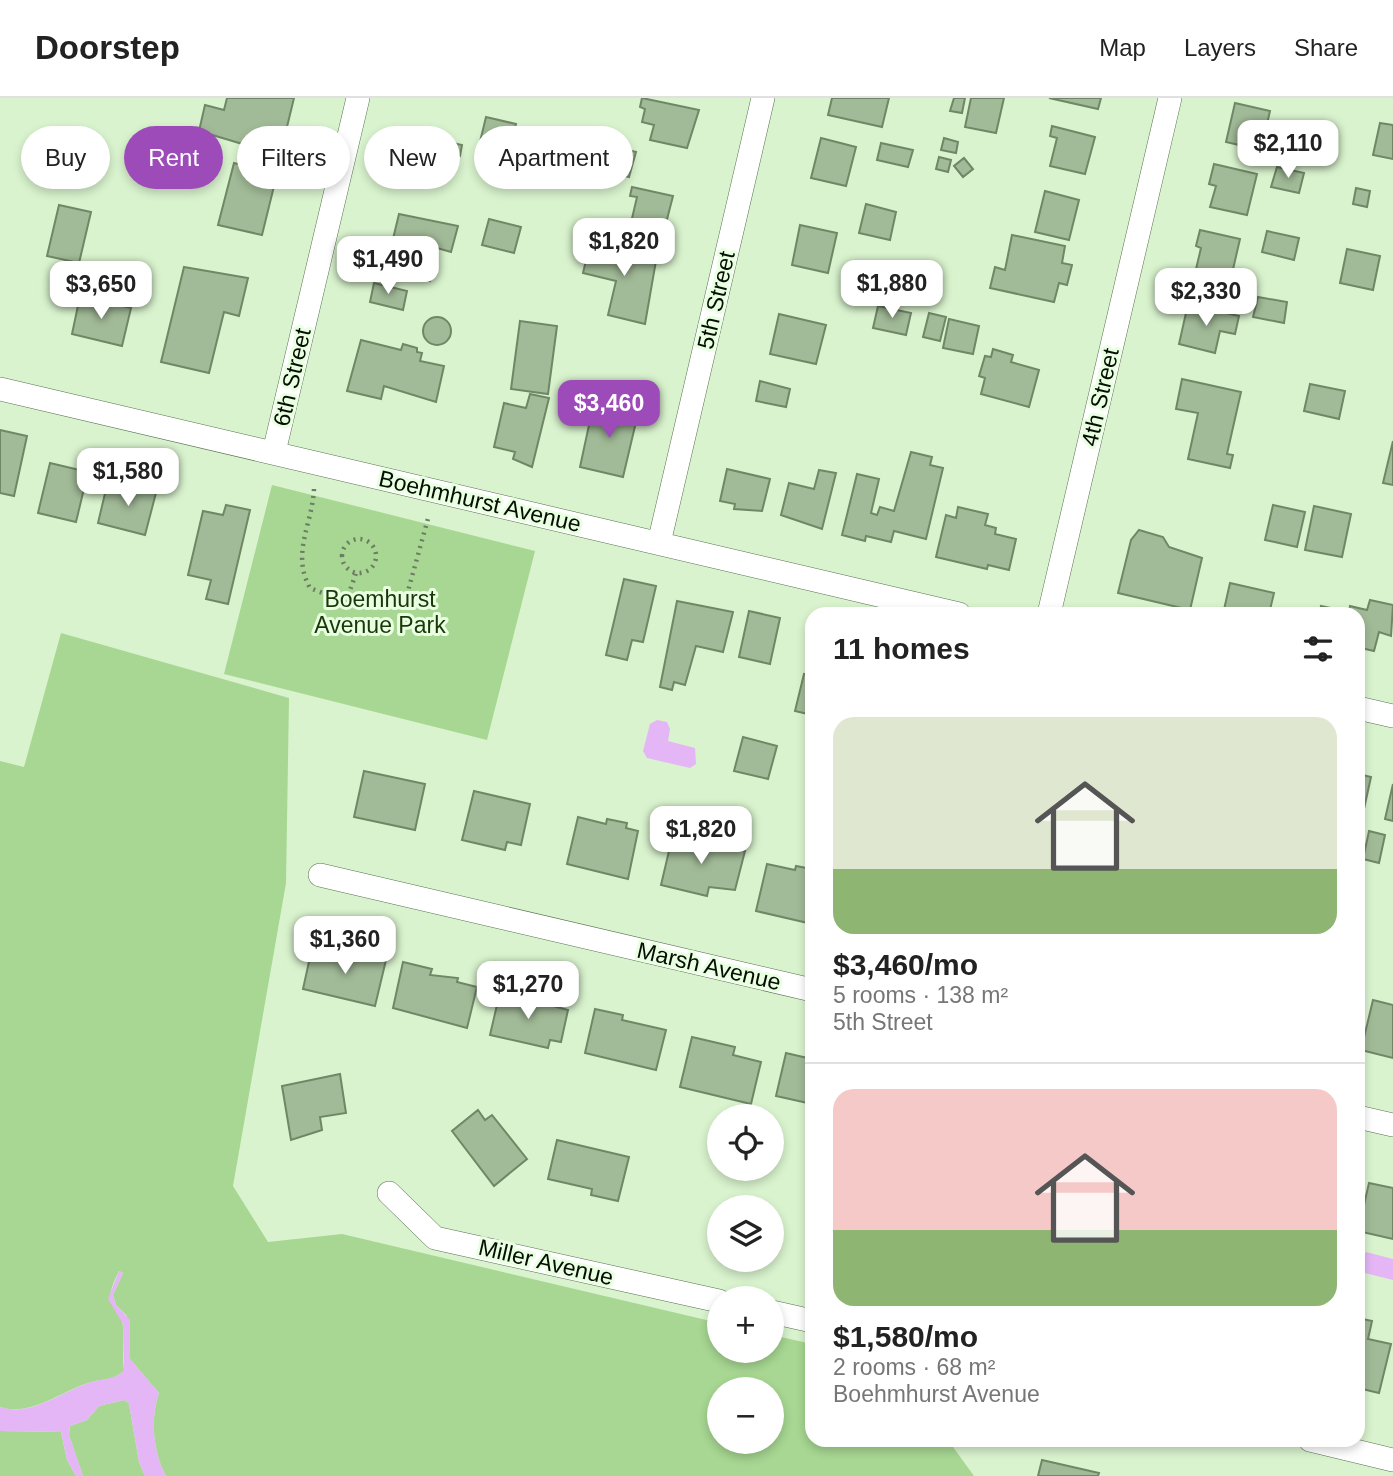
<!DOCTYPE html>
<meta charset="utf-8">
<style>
:root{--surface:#fff;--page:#f2f2f2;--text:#222;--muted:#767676;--line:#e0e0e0;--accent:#9e4bba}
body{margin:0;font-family:Arial,sans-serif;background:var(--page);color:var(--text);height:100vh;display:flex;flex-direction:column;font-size:26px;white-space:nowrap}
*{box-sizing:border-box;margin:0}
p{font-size:23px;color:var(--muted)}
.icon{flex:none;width:38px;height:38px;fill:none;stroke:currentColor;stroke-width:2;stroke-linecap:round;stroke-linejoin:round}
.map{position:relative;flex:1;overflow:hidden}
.side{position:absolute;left:805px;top:509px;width:560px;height:840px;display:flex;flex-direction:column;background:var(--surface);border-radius:21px;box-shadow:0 4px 10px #0003}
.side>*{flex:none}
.banner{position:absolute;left:21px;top:28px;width:665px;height:63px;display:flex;gap:14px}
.controls{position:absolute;left:707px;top:1006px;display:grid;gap:14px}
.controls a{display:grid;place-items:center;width:77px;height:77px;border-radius:50%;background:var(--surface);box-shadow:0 4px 10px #0003;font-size:35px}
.price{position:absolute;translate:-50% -60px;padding:0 16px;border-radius:14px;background:#fff;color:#222;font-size:23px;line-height:46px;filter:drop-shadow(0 2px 4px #0008)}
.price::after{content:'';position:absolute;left:50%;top:42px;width:21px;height:16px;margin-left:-10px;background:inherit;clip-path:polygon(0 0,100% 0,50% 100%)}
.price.on{background:var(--accent);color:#fff}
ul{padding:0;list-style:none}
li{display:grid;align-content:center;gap:14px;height:371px;padding:0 28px}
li+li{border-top:2px solid var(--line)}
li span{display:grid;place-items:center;height:217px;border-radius:21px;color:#555}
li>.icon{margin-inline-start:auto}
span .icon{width:126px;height:126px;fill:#fffc;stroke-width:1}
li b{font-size:30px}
h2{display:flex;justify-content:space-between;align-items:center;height:84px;padding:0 28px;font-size:30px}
.tag{padding:0 24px;border-radius:32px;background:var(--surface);box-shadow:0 4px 10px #0003;font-size:24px;line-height:63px}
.tag.on{background:var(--accent);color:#fff}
header{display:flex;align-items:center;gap:42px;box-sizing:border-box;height:98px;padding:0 35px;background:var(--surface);border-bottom:2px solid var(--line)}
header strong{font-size:33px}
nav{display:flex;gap:38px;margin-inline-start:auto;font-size:24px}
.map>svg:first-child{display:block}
.green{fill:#a7d792;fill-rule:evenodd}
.water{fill:#e4b6f5}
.building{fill:#a1ba97;stroke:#708766;stroke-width:2}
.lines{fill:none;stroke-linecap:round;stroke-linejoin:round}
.street-casing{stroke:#5a7150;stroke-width:24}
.path{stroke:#6c7c65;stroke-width:4.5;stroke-dasharray:2 5;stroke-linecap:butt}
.street{stroke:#fff;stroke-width:23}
.labels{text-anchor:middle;stroke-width:6;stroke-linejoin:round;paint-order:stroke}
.street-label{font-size:23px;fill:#060e03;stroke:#e9ffe1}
.park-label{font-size:23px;fill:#1a370a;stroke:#e9ffe1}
</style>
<header>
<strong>Doorstep</strong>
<nav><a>Map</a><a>Layers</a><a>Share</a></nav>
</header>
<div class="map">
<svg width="1393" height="1378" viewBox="0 0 1393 1378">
<rect width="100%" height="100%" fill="#d9f3ce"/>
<!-- green -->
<path class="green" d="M272 387 535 453 487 642 224 576Z
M61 535 289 600 286 785 233 1088 268 1144 342 1136 719 1225V1253H772V1237L812 1246V1342H948L974 1378H166C153 1355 150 1320 159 1295L130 1261 127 1218 116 1207 113 1197 123 1175 119 1173C98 1215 121 1202 123 1229 124 1243 122 1258 124 1273 109 1284 103 1280 88 1285 60 1294 30 1319 0 1309V663L24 669ZM719 1292H772V1344H719Z
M124 1302 129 1306 139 1364 145 1378H83L69 1337 70 1328 87 1322 99 1308Z
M0 1333 61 1334 67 1362 76 1378H0Z"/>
<!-- water -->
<path class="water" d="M657 622 667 624 670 631 668 643 695 650 696 666 690 670 647 660 643 653 650 626Z
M1366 1154 1393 1161V1182L1361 1174 1360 1161Z
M119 1173 123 1175 113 1197 116 1207 130 1222V1261L159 1295C150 1320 153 1355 166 1378H145L139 1364 129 1306 124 1302 99 1308 87 1322 70 1328 69 1337 83 1378H76L67 1362 61 1334 0 1333V1309C30 1319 60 1295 88 1285 102 1280 111 1283 124 1273L123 1226 108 1201Z"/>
<!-- building -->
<path class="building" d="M227 0H294L286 33 271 29 267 45 251 41 249 48 199 33 205 7 224 12Z
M642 0 699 12 687 50 650 42 654 27 642 24 645 11 640 9Z
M832 0H889L882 29 828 17Z
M954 0H965L962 15 950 13Z
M971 0H1004L996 35 965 29Z
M1049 0H1101L1098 11Z
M1235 5 1270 13 1261 52 1226 44Z
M486 19 516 26 508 58 478 52Z
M1380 25 1393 27V61L1373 57Z
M1052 28 1095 39 1085 76 1050 68 1057 40 1050 38Z
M416 37 462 47 460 58 449 55 443 84 407 77Z
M821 40 856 49 846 88 811 80Z
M944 40 958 44 956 55 941 52Z
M881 45 913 52 908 69 877 62Z
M604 46 636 54 629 79 598 72Z
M939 59 951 62 948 74 936 71Z
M964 60 973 71 963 79 954 68Z
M234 65 277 76 262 137 218 127Z
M1214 66 1257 76 1247 117 1210 109 1216 88 1209 86Z
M1277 69 1304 75 1299 95 1271 89Z
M632 89 673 98 663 137 630 129 637 99 630 98Z
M1356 90 1370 93 1367 109 1353 106Z
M1045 93 1079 102 1069 142 1035 134Z
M866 106 896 114 890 142 859 135Z
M59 107 91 114 79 165 47 158Z
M399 116 458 128 451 154 437 150 430 183 380 171 387 144 392 145Z
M489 121 521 129 514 155 482 147Z
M800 127 837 135 828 175 792 167Z
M1200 132 1240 141 1231 180 1196 171 1201 150 1196 148Z
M1267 133 1299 140 1294 162 1262 154Z
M1012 137 1065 148 1062 165 1072 167 1067 187 1059 185 1054 204 990 190 995 169 1005 172Z
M591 141 657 157 645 226 608 217 616 183 583 175Z
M1347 151 1380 158 1373 192 1340 185Z
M184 169 248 180 239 218 224 214 209 275 161 264Z
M374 185 407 193 403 212 370 204Z
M80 198 131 210 122 248 72 236Z
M1258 199 1287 204 1284 225 1253 219Z
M1188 206 1239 218 1235 236 1220 233 1215 255 1179 246Z
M878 208 911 215 906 237 873 230Z
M929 215 946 219 940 243 923 239Z
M779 216 826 227 816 266 770 256Z
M423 233a14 14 0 1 1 28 0a14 14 0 1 1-28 0Z
M949 221 979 228 973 256 943 250Z
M520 223 557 228 548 296 511 291Z
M361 242 401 252 403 246 417 250V254L422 255 420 263 444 268 436 304 384 288 381 301 347 293Z
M993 251 1013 257 1011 264 1039 272 1029 309 981 296 985 280 979 278 985 258 991 259Z
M1182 281 1241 294 1227 356 1233 357 1230 370 1188 361 1198 315 1176 311Z
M760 283 790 291 786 309 756 303Z
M1310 286 1345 293 1339 321 1304 313Z
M530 296 549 300 532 369 513 361 515 354 494 349 504 305 526 310Z
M610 303 635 308 632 323 636 324 623 379 580 369 592 313 606 317Z
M0 332 27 338 14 398 0 395Z
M1393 343V387L1383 385Z
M911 354 932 359 930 367 943 370 926 441 894 433 891 444 866 438 865 443 842 437 857 376 879 381 871 415 877 417 880 409 894 413Z
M50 365 88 374 76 424 38 415Z
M727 371 770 381 762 413 734 411 735 406 720 403Z
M819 372 836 375 822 431 781 417 789 385 814 391Z
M130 384 157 391 145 437 98 425 107 387 128 392Z
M226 407 250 412 228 506 206 501 211 482 188 477 203 413 223 417Z
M1273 407 1305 414 1297 449 1265 442Z
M1314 408 1351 416 1342 459 1305 452Z
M958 409 988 416 985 427 996 430 995 436 1016 441 1009 472 988 467 987 471 936 459 946 417 956 420Z
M1139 432 1163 439 1169 449 1202 460 1190 512 1118 495 1131 442Z
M624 481 656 488 643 544 632 542 627 562 606 557Z
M1230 485 1274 495 1269 516H1223Z
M1370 502 1393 507 1391 538 1379 534 1374 553 1361 550 1358 552V516H1319L1321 508 1349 514 1350 508 1367 512Z
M677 503 733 514 723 554 696 548 685 587 674 584 672 592 660 589Z
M749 513 780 520 770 566 739 559Z
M804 576 812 578V617L795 613Z
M743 639 777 648 768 681 734 673Z
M364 673 425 686 415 732 354 719Z
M1358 676 1371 679 1362 720H1358Z
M1393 686V723L1385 721Z
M474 693 530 706 521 747 507 744 505 752 462 742Z
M578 719 606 726 607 721 627 725 626 730 638 733 628 781 567 766Z
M1369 733 1385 737 1379 765 1363 761Z
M673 736 745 753 735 792 709 789 707 798 661 787Z
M767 766 795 772 796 768 812 771V826L756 813Z
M312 850 356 861 357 855 386 862 375 908 303 891Z
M403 864 432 871 430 877 458 880 457 884 477 889 467 930 393 910Z
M500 894 568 912 561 944 550 942 548 950 490 937Z
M1373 902 1393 907V960L1361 952Z
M595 911 623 917 622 922 666 932 656 972 585 955Z
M692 939 735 949 733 957 761 964 751 1006 680 989Z
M786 955 812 961V1006L776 998Z
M340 976 346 1015 320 1019 322 1032 291 1042 282 988Z
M478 1012 485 1022 492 1017 527 1061 494 1088 452 1033Z
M557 1042 629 1059 618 1103 591 1097 592 1091 548 1081Z
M1369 1085 1393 1090V1141L1358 1133Z
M1358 1220 1372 1223 1368 1241 1391 1246 1379 1295 1358 1290Z
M1042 1362 1099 1375 1098 1378H1038Z"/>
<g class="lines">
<defs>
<path id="street" d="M0 291 959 516
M274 354 358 0
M659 445 763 0
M1049 516 1170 0
M1358 610 1393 618
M320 777 812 892
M1358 1019 1393 1027
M389 1095 435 1140 719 1203
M772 1214 812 1223
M1310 1342 1393 1362"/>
</defs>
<!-- street casing -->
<use href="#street" class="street-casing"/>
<!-- path -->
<path class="path" d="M314 391C312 428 291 455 310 490L346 504 356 475
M342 458a17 17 0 1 1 34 0a17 17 0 1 1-34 0Z
M346 504 373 509 405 504 427 511
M405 504 429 417"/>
<!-- street -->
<use href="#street" class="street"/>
</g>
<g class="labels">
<!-- street labels -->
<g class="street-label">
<text transform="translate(716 202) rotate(-77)" y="8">5th Street</text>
<text transform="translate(292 279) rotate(-77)" y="8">6th Street</text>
<text transform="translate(1100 299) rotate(-77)" y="8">4th Street</text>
<text transform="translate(480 403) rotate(13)" y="8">Boehmhurst Avenue</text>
<text transform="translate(709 868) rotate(13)" y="8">Marsh Avenue</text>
<text transform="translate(546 1164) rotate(13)" y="8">Miller Avenue</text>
</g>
<!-- park labels -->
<g class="park-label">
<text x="380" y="509">Boemhurst<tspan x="380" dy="26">Avenue Park</tspan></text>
</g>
</g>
</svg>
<div class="controls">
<a><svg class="icon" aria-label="locate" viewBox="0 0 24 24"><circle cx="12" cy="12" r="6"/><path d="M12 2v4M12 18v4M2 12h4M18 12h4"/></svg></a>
<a><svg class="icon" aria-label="layers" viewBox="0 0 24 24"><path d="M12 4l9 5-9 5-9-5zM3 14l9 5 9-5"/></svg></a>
<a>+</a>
<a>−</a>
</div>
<b class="price" style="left:1288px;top:82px">$2,110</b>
<b class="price" style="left:624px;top:180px">$1,820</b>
<b class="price" style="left:388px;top:198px">$1,490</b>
<b class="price" style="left:892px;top:222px">$1,880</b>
<b class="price" style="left:101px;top:223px">$3,650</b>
<b class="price" style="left:1206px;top:230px">$2,330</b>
<b class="price on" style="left:609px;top:342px">$3,460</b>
<b class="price" style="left:128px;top:410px">$1,580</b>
<b class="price" style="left:701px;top:768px">$1,820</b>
<b class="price" style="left:345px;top:878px">$1,360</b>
<b class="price" style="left:528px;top:923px">$1,270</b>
<div class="banner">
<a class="tag">Buy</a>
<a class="tag on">Rent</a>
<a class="tag">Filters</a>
<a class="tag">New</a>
<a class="tag">Apartment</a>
</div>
<section class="side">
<h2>11 homes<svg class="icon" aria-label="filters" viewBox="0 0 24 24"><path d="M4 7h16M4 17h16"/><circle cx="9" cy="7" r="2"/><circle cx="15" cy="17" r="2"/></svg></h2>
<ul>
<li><span style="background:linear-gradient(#dfe7d0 70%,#8fb573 0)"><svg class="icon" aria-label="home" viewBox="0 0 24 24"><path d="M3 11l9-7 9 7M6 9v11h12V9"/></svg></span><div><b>$3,460/mo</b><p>5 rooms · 138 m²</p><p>5th Street</p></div></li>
<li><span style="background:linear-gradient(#f6c9c9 65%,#8fb573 0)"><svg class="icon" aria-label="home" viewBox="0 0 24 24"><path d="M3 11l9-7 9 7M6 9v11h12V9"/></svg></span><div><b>$1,580/mo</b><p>2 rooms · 68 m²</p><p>Boehmhurst Avenue</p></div></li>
</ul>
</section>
</div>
